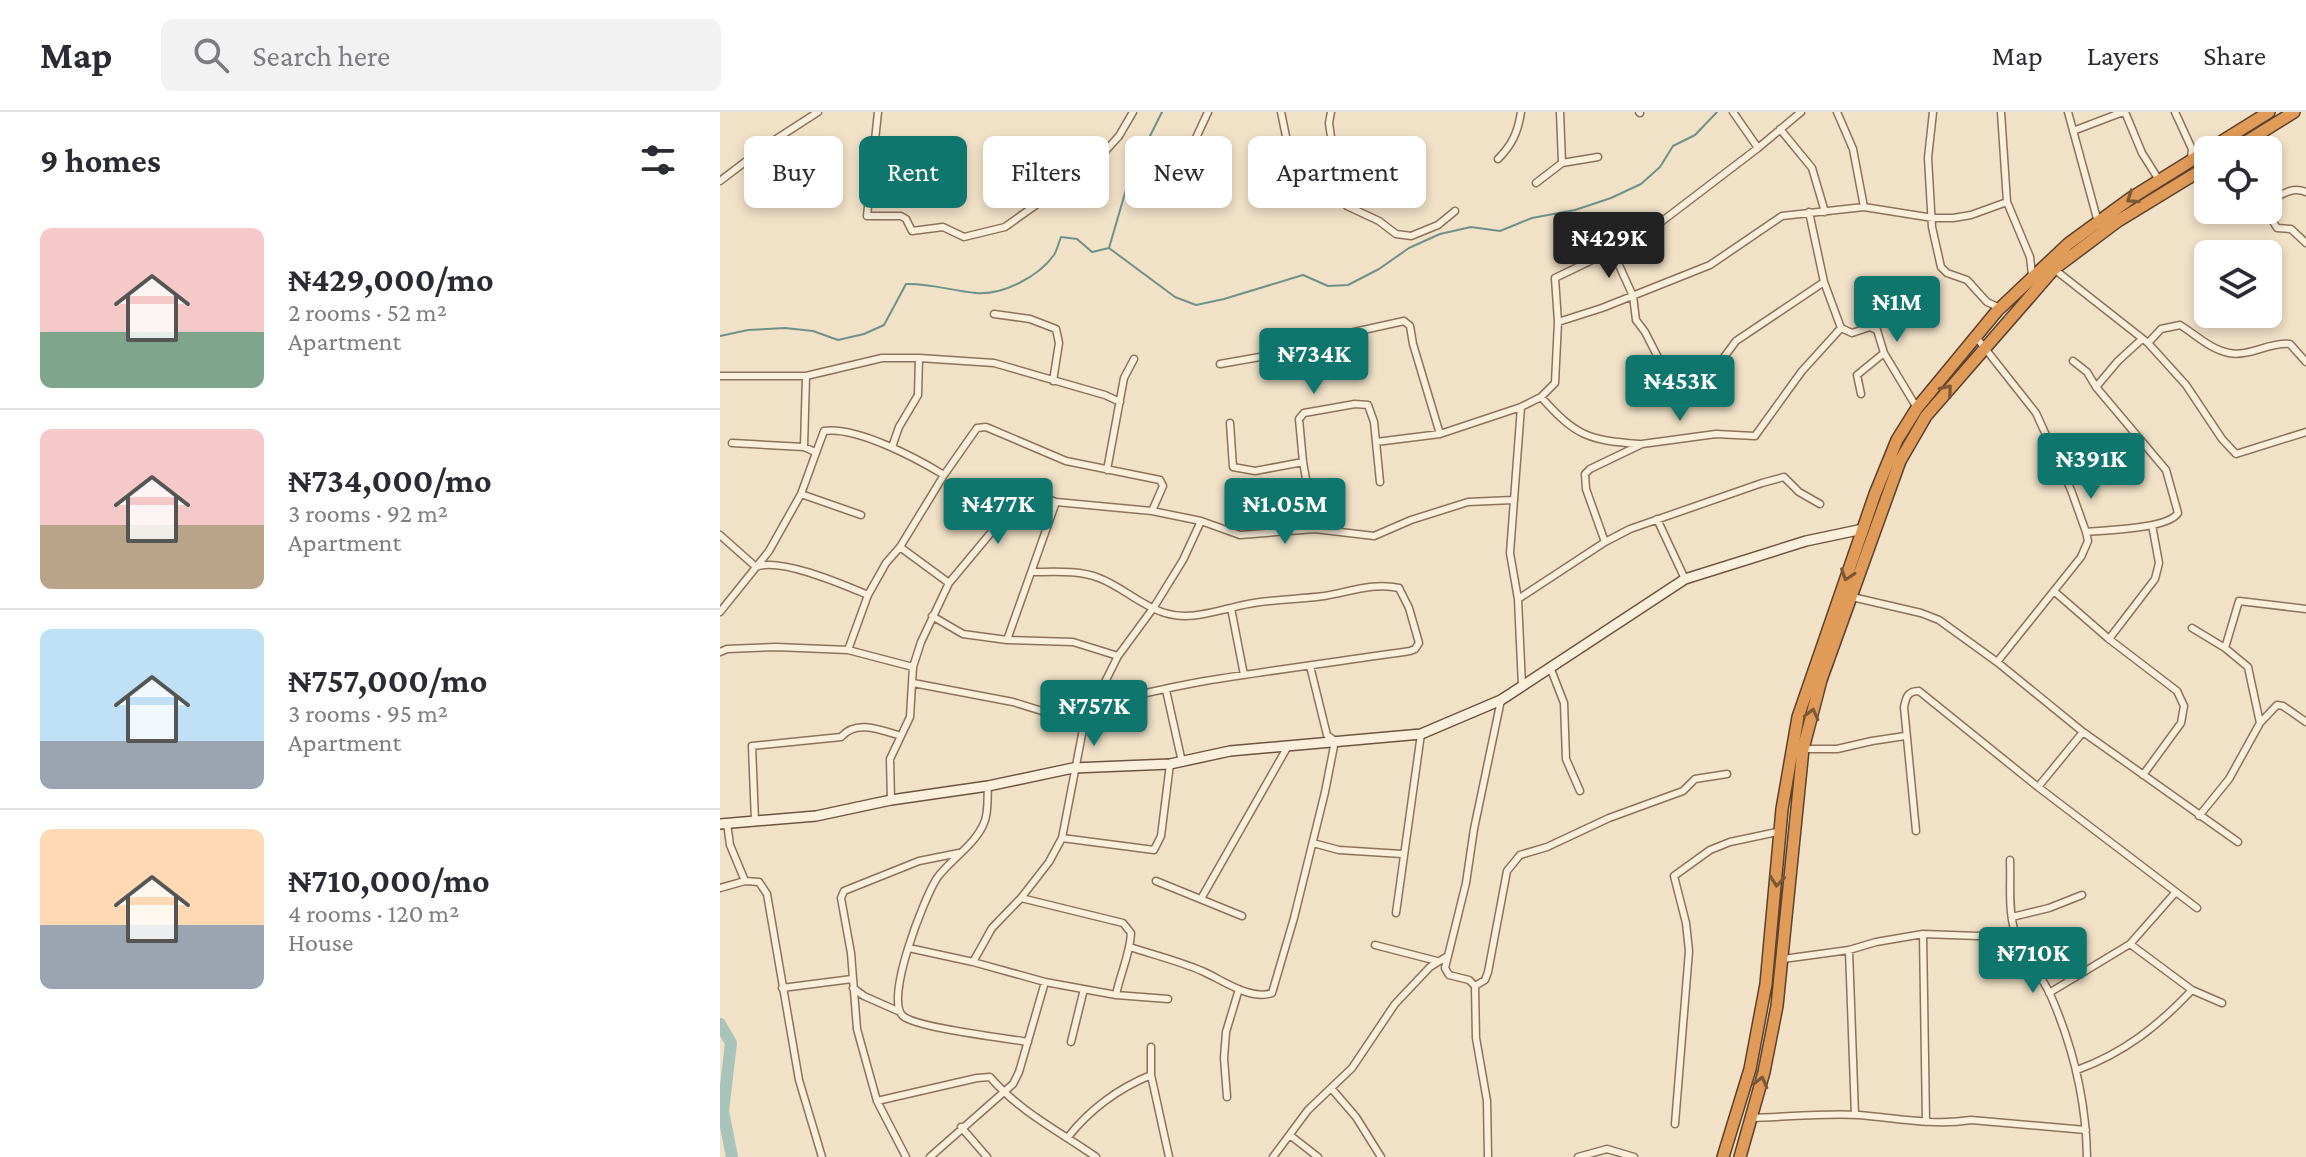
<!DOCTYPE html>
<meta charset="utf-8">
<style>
:root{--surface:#fff;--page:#f2f2f3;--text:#2b2b33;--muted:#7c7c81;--line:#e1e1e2;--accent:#0f766e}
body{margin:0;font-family:"Crimson Pro",serif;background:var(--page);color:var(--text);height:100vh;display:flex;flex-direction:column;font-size:30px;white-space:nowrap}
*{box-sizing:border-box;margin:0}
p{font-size:26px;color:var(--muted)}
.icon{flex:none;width:44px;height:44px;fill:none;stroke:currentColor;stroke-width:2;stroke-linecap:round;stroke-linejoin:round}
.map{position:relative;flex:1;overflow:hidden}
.sheet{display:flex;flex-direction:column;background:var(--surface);width:720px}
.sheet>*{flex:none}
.guide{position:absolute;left:24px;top:24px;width:760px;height:72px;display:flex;gap:16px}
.tools{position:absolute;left:1474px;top:24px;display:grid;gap:16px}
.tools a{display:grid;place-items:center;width:88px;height:88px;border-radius:12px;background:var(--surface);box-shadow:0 4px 12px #0003;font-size:40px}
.price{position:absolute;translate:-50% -68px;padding:0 18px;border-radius:8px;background:var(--accent);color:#fff;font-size:26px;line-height:52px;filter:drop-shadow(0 2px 4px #0008)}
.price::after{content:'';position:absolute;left:50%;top:48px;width:24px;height:18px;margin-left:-12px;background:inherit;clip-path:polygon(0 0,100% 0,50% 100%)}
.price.selected{background:#222;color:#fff}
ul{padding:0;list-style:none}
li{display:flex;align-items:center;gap:24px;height:200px;padding:0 40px}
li+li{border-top:2px solid var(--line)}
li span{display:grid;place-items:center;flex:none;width:224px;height:160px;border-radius:12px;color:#555}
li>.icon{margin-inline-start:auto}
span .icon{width:96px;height:96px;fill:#fffc;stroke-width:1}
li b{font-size:34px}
h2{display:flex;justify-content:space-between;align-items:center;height:96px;padding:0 40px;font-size:34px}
.tag{padding:0 28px;border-radius:12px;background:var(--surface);box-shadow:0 4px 12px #0003;font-size:28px;line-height:72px}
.tag.selected{background:var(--accent);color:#fff}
header{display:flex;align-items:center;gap:48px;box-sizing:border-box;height:112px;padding:0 40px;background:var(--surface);border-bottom:2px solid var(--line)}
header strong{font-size:38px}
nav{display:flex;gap:44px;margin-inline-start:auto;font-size:28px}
.search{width:560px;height:72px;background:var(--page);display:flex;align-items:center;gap:20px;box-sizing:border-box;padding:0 28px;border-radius:12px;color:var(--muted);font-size:30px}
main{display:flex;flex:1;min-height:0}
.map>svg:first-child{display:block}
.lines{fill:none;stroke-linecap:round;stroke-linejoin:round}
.stream{stroke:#6e9287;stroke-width:2}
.river{stroke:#a8c3ba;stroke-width:12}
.street-casing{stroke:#8c725c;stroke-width:9}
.secondary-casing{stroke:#6e533f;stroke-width:12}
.highway-casing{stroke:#5a4130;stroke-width:14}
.street{stroke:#faefdb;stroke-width:6}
.secondary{stroke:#faefdb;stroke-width:9}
.highway{stroke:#df9b57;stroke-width:11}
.oneway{stroke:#7d5836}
</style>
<header>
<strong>Map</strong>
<div class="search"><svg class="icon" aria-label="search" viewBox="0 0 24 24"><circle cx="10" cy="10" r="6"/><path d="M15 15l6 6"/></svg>Search here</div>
<nav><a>Map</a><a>Layers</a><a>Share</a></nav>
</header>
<main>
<section class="sheet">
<h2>9 homes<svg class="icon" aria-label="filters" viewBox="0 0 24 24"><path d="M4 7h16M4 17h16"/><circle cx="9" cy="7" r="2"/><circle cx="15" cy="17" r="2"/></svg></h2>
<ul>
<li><span style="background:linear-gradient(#f6c9c9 65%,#7fa58c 0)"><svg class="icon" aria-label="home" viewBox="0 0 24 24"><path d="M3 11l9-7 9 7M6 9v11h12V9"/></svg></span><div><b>₦429,000/mo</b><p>2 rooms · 52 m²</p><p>Apartment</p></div></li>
<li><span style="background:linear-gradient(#f6c9c9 60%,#b9a48a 0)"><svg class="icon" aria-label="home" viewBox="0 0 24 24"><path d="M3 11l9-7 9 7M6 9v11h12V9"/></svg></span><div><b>₦734,000/mo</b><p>3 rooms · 92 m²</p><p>Apartment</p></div></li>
<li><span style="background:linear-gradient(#bfe0f5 70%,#9aa5b1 0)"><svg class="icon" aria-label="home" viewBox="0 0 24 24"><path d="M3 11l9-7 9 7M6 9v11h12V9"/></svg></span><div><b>₦757,000/mo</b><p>3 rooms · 95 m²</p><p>Apartment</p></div></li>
<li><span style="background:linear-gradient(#ffd9b3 60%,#9aa5b1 0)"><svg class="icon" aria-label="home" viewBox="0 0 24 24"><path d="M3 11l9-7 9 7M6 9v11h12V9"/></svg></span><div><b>₦710,000/mo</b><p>4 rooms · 120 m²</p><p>House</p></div></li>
</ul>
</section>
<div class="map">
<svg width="1586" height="1045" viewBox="0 0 1586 1045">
<rect width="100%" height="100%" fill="#f0e1c7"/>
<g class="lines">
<!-- stream -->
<path class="stream" d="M389 136 410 64 442 0
M0 224 28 218 65 216 93 219 118 228 144 222 164 213 186 172C210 171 232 179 256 181 283 183 318 165 334 143 337 138 339 130 341 125L357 127 372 140 389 136 455 185 476 193 504 187 583 163 608 174 628 173 659 157 689 136 720 122 751 115 780 119 812 106 855 98 891 86 921 72 940 55 953 34 975 23 997 0"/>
<!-- river -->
<path class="river" d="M0 912 11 931 3 999 12 1045"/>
<defs>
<path id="street" d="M158 0 147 104H181L186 107 192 119 223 115 244 125 285 115 320 90 352 77 365 67 380 45 399 24 413 0
M561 0 568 34
M611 0 609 11 613 39 611 73 627 94 659 109 676 122 691 124 718 113 735 99
M840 0 842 51
M919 0 920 1
M1013 0 1038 36
M1117 0 1133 37 1144 95
M1213 0 1208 46 1212 115 1221 155 1227 161 1247 168 1267 190 1280 196
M1281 0 1287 90 1310 145 1312 163
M1348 0 1378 110
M1405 0 1422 41 1439 68
M1455 0 1472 37 1471 48
M1060 17 1092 56 1105 100
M1353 19 1403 0
M475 28 488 0
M778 47C792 33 798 20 801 0
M0 69 50 31 98 0
M816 71 842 51 878 45
M1548 90C1561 83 1572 74 1586 80
M1546 98 1557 116 1571 117 1586 131
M1089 100 1104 170 1121 216 1132 221 1150 215 1157 218 1164 241 1197 296
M893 140 913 184 916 208 925 220 947 263 955 270 975 278 982 275 1016 229 1104 170
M1334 157 1428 231 1466 273 1502 327 1516 342 1586 320
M274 202 310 207 336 217 339 231 333 269
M838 210 882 196 990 153 1062 104 1144 95 1213 106H1233L1251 103 1287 90
M1256 225 1316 301 1351 378 1366 420 1368 429 1361 445 1277 550
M1428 231 1441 217 1460 213C1475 222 1491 238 1509 241 1529 245 1549 230 1570 232L1586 250
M1353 249 1367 260 1376 275
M500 252 557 242 616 224 684 209 690 214 693 232 720 322
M0 264H86L84 335
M86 264 162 246H199L274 251 385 283 400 290
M1141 282 1137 263 1164 241
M821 285 835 271 838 210 835 166 924 123 1038 36 1081 0
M801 295 790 441 798 487 802 574
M510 311 513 355 535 359 583 350
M656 330 720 322 801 295 821 285C856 324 867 328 919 332
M12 331 84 335 95 340
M172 335 179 315 198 283 199 246
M387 358 404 266 414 247
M81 382 141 403
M937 407 965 467
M595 417 583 350 579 307 584 301 635 292 648 293 654 310 660 370
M1366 420C1386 418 1448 417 1458 401L1446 358 1376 275 1398 249 1422 227
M0 423 36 455C60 445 124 473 148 483
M885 430 866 377 865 362 870 357 922 332 996 322 1035 324 1082 259 1121 216
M180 435 229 471
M312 460C334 460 359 458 379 466 401 474 423 495 445 501 467 508 489 501 511 496
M1335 480 1389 527 1457 579 1464 594 1461 611 1423 663
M1132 485 1201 501 1219 508 1277 550 1363 620 1518 730
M798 487 885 430 910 417 1042 371 1064 365 1079 380 1100 392
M0 500 49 439 81 382 104 319C136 314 196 346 224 363
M212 504 243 522 287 528 353 530 398 544
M1472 516 1505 536 1528 555 1540 611
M1389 527 1435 467 1439 451 1432 413
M287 528 336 390
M1505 536 1519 489 1586 497
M128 538 148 483 166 451 180 435 224 363 257 316 266 315 346 349 440 368 443 374 432 399
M0 540 7 537 56 535 128 538 193 555
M830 555 844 591 846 647 860 679
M193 571 293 590 364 612
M446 578 462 650
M382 579 401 585 412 584C436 579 461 573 485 569 553 558 622 549 690 539L695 537 699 531 689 496 679 476C654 470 629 480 604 484 573 488 542 487 511 496L524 563
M1083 637H1117L1152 629 1185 624
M268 674C267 686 269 700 264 711 255 733 231 747 217 766 204 786 164 888 183 904 197 916 285 926 308 930
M1318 675 1363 620
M171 688 170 647 190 605 193 555 201 530 229 471 284 405 297 379 302 378 336 390 432 399 481 409 520 423 595 417 654 424 691 408 748 390 793 388
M1479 704 1509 667 1540 611 1557 593 1563 594 1586 610
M35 709 32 634 121 625C136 607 161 618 181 624
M7 711 10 733 25 769 39 770 47 782 79 968 102 1045
M1196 719 1184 595C1186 586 1187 579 1199 579L1318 675 1477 796
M342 726 434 738 441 724 450 652
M593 731 619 738 682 742
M1290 748C1291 770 1288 795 1294 817 1300 840 1320 860 1330 882 1353 934 1366 988 1367 1045
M436 769 522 804
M0 776 25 769
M482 785 568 634
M676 801 701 622
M1292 805 1329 796 1362 783
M1410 832 1472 878 1502 891
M655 833 717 849
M410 835C434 843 459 849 482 859 501 867 530 889 552 881L574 806 605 680 615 629 607 623 590 554
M189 836 253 850 325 870 396 883C400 862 410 843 411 821L403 811 301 786
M1129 838 1135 1003
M1063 847 1129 838 1156 830 1203 822
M253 850 272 816 301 786 329 750 342 726 364 612 398 544 434 495 463 448 481 409
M755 874 765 868 768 860 787 759 800 743 827 735 889 706 963 679 975 667 1007 662
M62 876 132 867
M133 876 144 884 178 899
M1329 881 1410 832 1455 781
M396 883 448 887
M351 930 364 877
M431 935V963L449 1045
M1357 958C1404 941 1438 914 1472 878
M611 976 636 1005 661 1045
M507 985 504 946 506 920 519 877
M157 989 257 966 270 965C300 1000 339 1019 376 1045
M1032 1006C1067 1005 1104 1001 1139 1003 1176 1006 1214 1014 1251 1008L1366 1018
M1206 1010 1203 822 1258 824 1294 819
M955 1012 969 839 966 811 954 764 990 738 1010 730 1062 719
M241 1015 267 1045
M571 1024 598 1045
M348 1025C371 996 397 977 431 963
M186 1045 157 989 137 917 131 841 121 786 124 779 199 749 239 741
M210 1045 293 972 299 960 325 870
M553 1045 588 998 632 956 675 892 710 855 726 845
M768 1045 767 989 756 926 755 874 749 868 729 863 725 856 746 771 754 717 781 588
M858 1045 887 1037 914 1045"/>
<path id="secondary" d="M0 712 96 704 171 688 268 674 353 656 450 652 510 639 701 622 781 588 965 467 1086 429 1143 417"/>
<path id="highway" d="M1513 38 1574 0
M1003 1045 1030 957 1046 872 1062 697 1078 605 1155 382 1177 328 1197 296 1277 199 1348 132 1411 86 1549 0
M1020 1045 1044 960 1057 894 1083 637 1101 568 1180 349 1206 304 1334 157 1398 109 1488 54"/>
</defs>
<!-- street casing -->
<use href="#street" class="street-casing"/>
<!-- secondary casing -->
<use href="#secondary" class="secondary-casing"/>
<!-- highway casing -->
<use href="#highway" class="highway-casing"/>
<!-- street -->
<use href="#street" class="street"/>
<!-- secondary -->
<use href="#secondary" class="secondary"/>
<!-- highway -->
<use href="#highway" class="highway"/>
</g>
<!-- one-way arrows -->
<defs><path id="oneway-chevron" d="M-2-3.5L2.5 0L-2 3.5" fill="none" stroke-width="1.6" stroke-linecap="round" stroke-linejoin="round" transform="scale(2)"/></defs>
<g class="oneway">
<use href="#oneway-chevron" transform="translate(1412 86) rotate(146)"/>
<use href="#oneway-chevron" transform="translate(1227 278) rotate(-50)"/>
<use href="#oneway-chevron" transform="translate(1127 463) rotate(109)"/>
<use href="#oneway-chevron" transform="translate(1092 602) rotate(-76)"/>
<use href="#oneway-chevron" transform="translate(1057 769) rotate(96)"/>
<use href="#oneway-chevron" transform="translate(1041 970) rotate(-76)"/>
</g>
</svg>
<div class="tools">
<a><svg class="icon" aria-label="locate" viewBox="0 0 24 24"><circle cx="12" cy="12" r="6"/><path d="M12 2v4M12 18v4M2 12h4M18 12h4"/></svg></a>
<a><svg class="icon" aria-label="layers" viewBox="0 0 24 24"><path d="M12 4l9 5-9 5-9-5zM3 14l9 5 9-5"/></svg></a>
</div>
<b class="price selected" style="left:889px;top:168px">₦429K</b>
<b class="price" style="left:1177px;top:232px">₦1M</b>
<b class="price" style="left:594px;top:284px">₦734K</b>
<b class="price" style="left:960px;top:311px">₦453K</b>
<b class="price" style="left:1371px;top:389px">₦391K</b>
<b class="price" style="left:278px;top:434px">₦477K</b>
<b class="price" style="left:565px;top:434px">₦1.05M</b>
<b class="price" style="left:374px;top:636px">₦757K</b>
<b class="price" style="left:1313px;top:883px">₦710K</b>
<div class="guide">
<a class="tag">Buy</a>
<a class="tag selected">Rent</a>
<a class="tag">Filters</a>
<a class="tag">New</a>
<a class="tag">Apartment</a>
</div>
</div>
</main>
